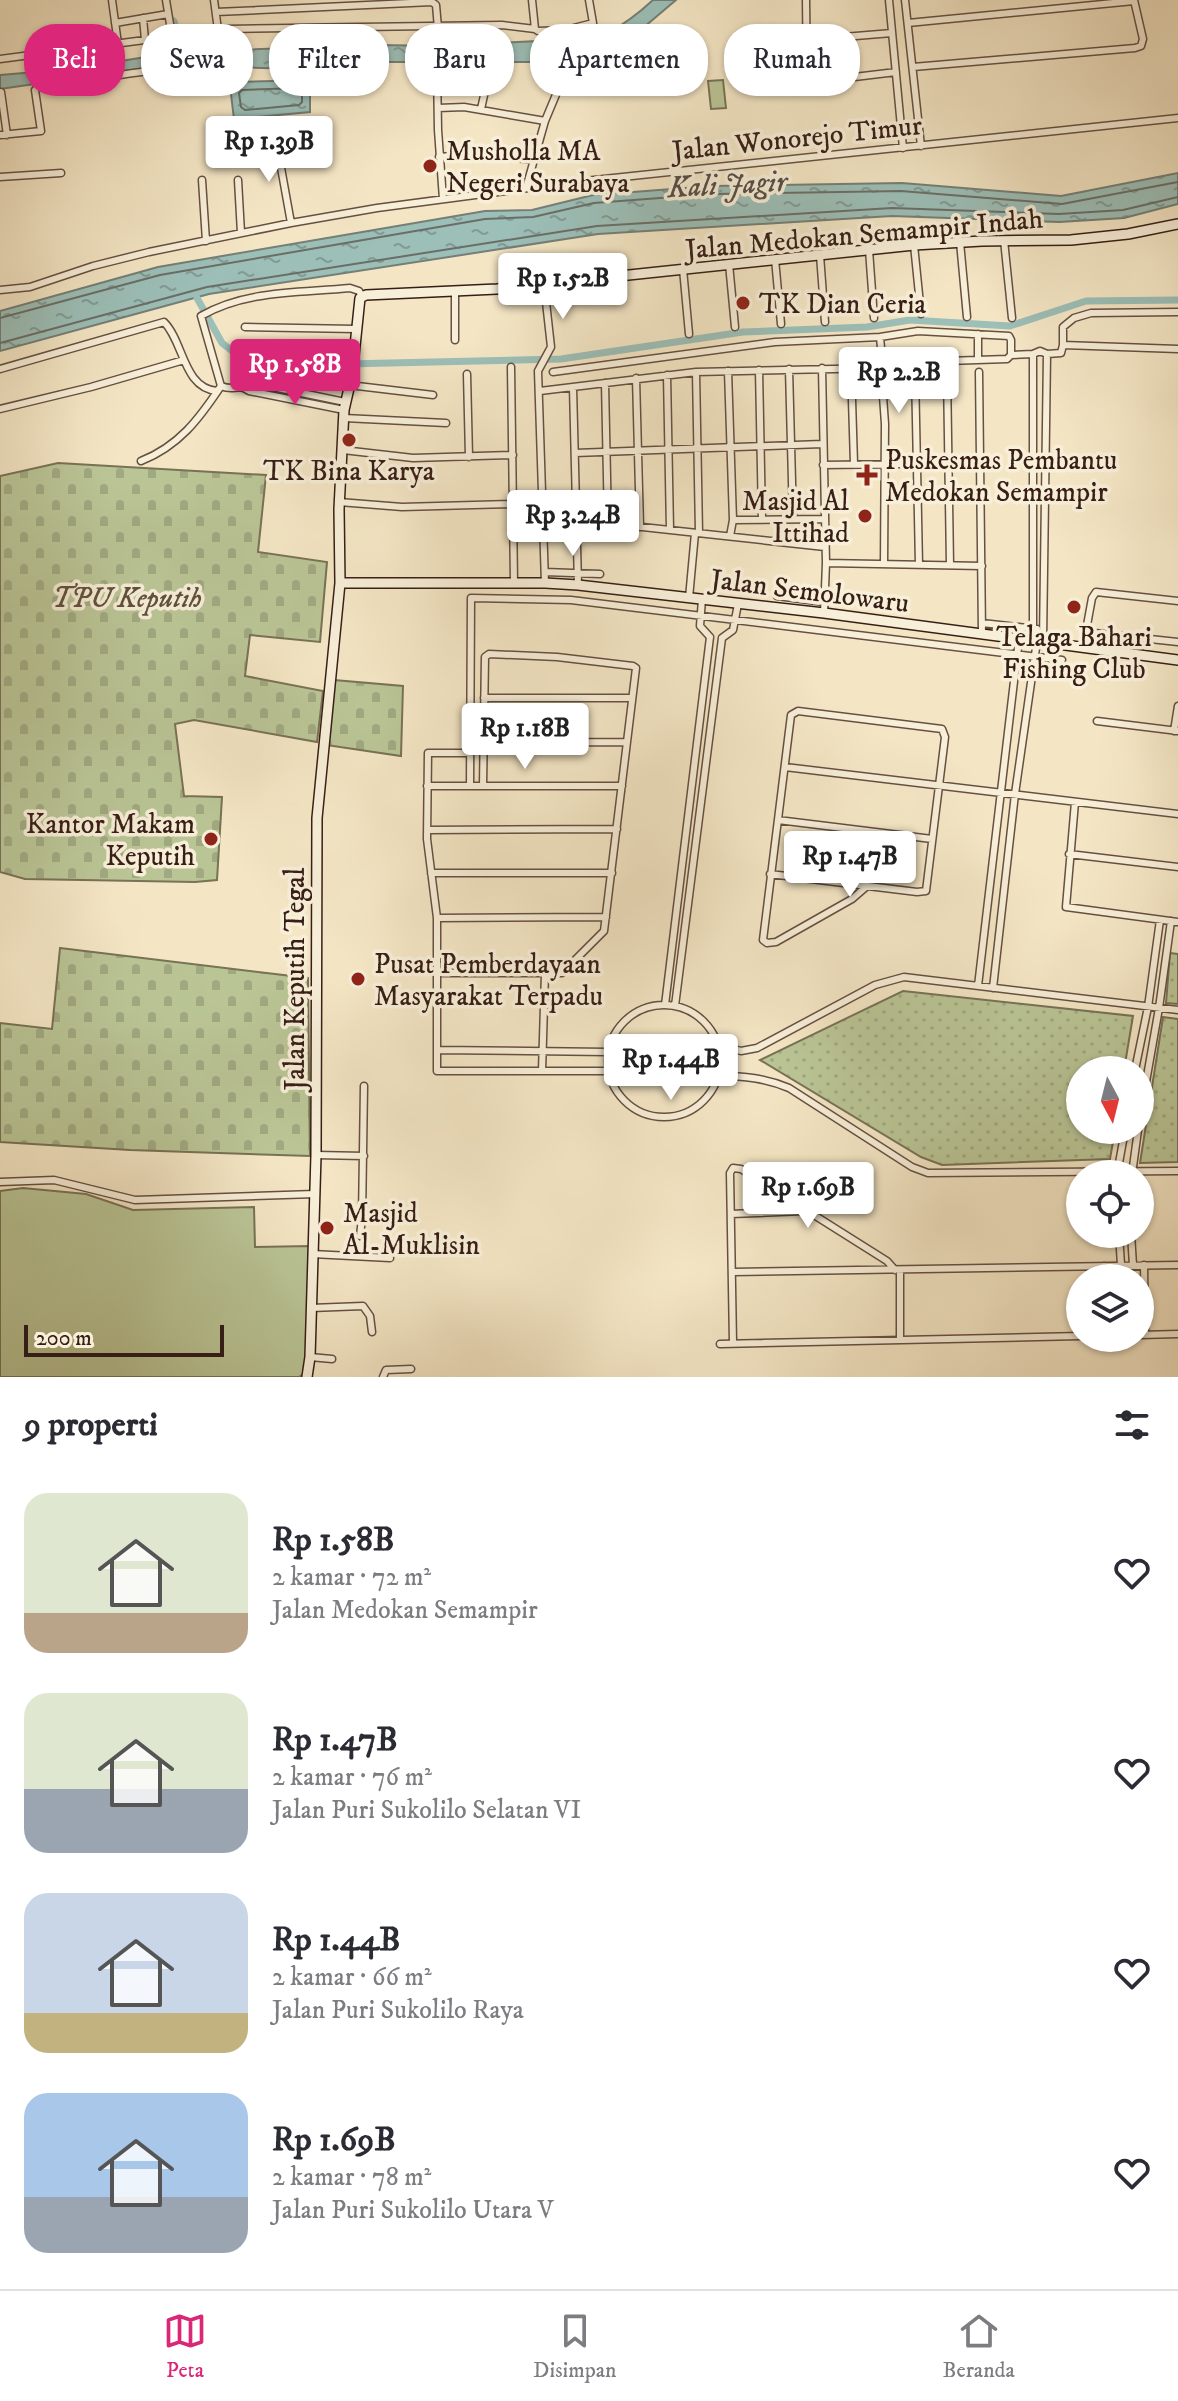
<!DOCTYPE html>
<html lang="id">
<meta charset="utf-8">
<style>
:root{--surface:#fff;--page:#f7f7f7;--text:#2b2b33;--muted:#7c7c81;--line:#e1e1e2;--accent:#db2777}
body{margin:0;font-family:"IM FELL DW Pica",serif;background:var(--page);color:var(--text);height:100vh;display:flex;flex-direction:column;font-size:30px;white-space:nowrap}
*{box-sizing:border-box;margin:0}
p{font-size:26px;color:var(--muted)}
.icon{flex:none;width:44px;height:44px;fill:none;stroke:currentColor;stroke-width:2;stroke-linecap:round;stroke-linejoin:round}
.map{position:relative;height:1377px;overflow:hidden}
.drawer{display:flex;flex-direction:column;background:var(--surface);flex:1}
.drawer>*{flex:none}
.guide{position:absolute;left:24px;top:24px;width:1130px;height:72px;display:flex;gap:16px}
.needle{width:52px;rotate:173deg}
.tools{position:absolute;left:1066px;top:1056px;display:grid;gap:16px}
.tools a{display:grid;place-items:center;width:88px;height:88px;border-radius:50%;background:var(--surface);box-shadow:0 2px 6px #0004;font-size:40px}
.scale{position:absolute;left:24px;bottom:20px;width:200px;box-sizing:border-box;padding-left:8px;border:4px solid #371e16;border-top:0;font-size:22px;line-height:28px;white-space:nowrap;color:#371e16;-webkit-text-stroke:6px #f8efd9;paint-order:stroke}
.price{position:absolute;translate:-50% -68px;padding:0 18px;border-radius:8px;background:#fff;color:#222;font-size:26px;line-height:52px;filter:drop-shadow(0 2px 4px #0008)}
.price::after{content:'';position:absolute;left:50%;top:48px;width:24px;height:18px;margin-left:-12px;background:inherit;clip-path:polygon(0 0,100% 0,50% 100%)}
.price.on{background:var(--accent);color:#fff}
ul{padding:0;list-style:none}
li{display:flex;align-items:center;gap:24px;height:200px;padding:0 24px}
li span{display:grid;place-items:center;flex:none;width:224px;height:160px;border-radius:24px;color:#555}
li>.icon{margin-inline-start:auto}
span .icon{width:96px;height:96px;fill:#fffc;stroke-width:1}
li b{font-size:34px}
h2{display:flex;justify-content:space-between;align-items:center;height:96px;padding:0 24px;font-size:34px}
.tag{padding:0 28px;border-radius:32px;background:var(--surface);box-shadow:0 2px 6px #0004;font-size:28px;line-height:72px}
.tag.on{background:var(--accent);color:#fff}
.menu{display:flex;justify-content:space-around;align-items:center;height:112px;border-top:2px solid var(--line);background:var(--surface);font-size:22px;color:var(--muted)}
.menu a{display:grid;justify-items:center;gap:4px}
.menu .on{color:var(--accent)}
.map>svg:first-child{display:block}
.cemetery{fill:url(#cemetery-stones);stroke:#787256;stroke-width:2}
.park{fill:#bac596;stroke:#787256;stroke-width:2}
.garden{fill:url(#garden-dots);stroke:#787256;stroke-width:2}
.water{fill:url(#water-ripples);stroke:#747f77;stroke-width:2}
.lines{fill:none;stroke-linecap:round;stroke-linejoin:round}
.shore{stroke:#6a6e67;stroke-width:2}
.canal{stroke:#9cbfb8;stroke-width:7}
.river{stroke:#9cbfb8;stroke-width:12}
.street-casing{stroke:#665042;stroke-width:9}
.secondary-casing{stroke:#371e16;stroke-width:12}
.street{stroke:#f8efd9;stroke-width:6}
.secondary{stroke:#f8efd9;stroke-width:9}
.poi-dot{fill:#8f2418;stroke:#f8efd9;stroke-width:3}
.labels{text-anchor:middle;stroke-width:7;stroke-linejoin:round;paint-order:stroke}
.street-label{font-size:28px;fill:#371e16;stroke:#f8efd9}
.poi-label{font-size:28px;fill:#371e16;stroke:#f8efd9;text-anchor:start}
.park-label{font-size:28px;font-style:italic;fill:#5e503c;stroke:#f8efd9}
.water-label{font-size:30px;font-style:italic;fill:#554e47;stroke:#f8efd9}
</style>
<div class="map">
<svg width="1178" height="1377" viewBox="0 0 1178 1377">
<defs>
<pattern id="cemetery-stones" width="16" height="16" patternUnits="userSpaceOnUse" patternTransform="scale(2)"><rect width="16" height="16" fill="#bac596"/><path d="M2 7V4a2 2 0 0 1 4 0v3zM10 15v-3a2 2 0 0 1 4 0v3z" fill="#a0a981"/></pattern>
<pattern id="garden-dots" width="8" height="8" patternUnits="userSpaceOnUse" patternTransform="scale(2)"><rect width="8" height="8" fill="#bac596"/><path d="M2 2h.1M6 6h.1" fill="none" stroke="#a0a981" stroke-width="1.8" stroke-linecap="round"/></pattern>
<pattern id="water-ripples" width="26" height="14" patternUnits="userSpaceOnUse" patternTransform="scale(2)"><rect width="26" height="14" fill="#9cbfb8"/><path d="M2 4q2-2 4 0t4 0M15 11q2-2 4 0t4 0" fill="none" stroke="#809b95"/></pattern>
</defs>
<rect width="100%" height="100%" fill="#f4e6c5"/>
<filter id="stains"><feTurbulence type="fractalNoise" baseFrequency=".0025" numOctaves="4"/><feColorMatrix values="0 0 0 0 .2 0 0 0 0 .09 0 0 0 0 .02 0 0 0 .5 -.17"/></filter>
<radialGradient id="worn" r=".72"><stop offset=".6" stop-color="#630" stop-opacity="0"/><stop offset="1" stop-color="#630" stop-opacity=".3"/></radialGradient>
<!-- cemetery -->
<path class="cemetery" d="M58 463 266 475 258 552 327 562 320 642 250 635 245 676 323 691 317 742 194 720 175 724 184 796 222 797 217 880 195 882 25 879 0 872V476Z
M334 680 403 686 401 756 326 745Z
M60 948 308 978 310 1156 130 1150 0 1142V1023L52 1029Z"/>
<!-- park -->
<path class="park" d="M723 80 726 108 711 109 708 81Z
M23 1188 86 1194 133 1210 254 1207 255 1247 310 1246 306 1372 299 1377H0V1191Z"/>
<!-- garden -->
<path class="garden" d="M1170 953 1178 954V1004L1166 1003Z
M903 991 1133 1016 1124 1070H1080V1130H1115L1110 1159 942 1165 921 1157 760 1060Z
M1163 1017 1178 1019V1162L1140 1163Z"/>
<!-- water -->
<path class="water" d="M653 0H676L630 39 626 32 607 43 611 51 583 58 565 56 551 62H388L297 69 167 65 0 89V75L71 69 177 52 377 45 443 46 557 40C591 51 629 22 653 0Z
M310 80V112L234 119 230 86 232 82Z
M1178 173V204L1124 218 1059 222 892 216 598 234 209 294 0 351V311L158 267 485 211 532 210 593 195 712 186 902 183 1061 196Z"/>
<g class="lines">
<!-- shore -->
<path class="shore" d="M299 88 302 91V102L299 105 245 110 241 107 239 93 242 90Z
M0 318 160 275 485 219 533 217 594 203 713 194 901 191 1062 204 1178 182
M0 343 207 287 597 226 892 208 1059 214 1123 210 1178 197"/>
<!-- canal -->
<path class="canal" d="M197 298 222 343 240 357 259 362 302 365 561 359 743 332 867 327 910 320 1010 326 1086 301 1178 300"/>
<!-- river -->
<path class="river" d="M172 23 178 58"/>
<defs>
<path id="street" d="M112 0 118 44
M166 0 172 36
M214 0 218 30
M532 0 535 29 538 31 566 30 593 23 589 0
M806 0 807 79 813 82 896 72
M889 0 903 148
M905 0 921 146
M216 12 432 2 436 5 438 28
M143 18 145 40
M115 23 168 14
M908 23 1134 1
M807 40 892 33
M0 59 228 29 502 25 535 29
M570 61C599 63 617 49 641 34
M913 67 1135 48 1141 46 1143 39 1134 0
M437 70 438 130 443 199
M1 92 7 135
M438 108 464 107 545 121
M481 109 490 68
M0 135 41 131 35 90 39 86C89 82 138 69 188 68
M276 140 291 223
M439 157 479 154 534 160
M0 177 61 173
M202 180 206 241
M238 180 241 233
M526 188 545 121 570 61 566 30
M1004 240 1012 318
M960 242 967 317
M914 245 921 314
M869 250 874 318
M820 255 825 322
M775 259 781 324
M729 264 735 327
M683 269 689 334
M544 284 551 347 538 371 545 583
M0 290 30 287 93 266 149 252 291 223 377 208 566 183 1178 118
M245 327 356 329
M978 334V359
M455 340V292
M1063 345V327L1074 318 1091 313 1178 312
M1033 354V640
M1011 355 1033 354 1040 351 1047 354 1061 353 1063 345 1178 349
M511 367 514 583
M822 368 826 563 824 613
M851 368 854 464
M0 369 164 322C184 342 183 388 217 391
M789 369 793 519
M759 370 762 519
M728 371 733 520
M553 372 775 342 880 337 918 331 1009 336 1011 340V355L1007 359 887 363 882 359 880 337
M696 372 699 533
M915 372 919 565
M979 372 982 634
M947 373 950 565
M467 374 469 457
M667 375 670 530
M636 378 640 527
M605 383 608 524
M349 385 433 395
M221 386C235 392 248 383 263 385L345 402
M242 387 249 391 344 410
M573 387 578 585
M540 391 696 372 881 368 885 424 884 564
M0 409 91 387 184 360
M344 418 446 423
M343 450 413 458 513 455
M575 453 822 444
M141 461C179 446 199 419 221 386L201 316C246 290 299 293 350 288L359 291 362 296
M823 465 980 463
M339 502 402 507 513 504
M578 520 825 547
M730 536 733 520 823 519
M826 563 982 566
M545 572 600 574
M777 596 824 602
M689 598 695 533
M702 599 700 626 710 637
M982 623 1037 629
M1085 632 1178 642
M722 638 733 630 738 604
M1043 641 1047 354
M1083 647 1092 598 1096 592 1178 601
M484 698H632
M1097 721 1178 731
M1174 731 1178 706
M483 743 627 742
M470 753H428L427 839 437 918V1071H608
M785 767 1178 814
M427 786H622
M470 786 471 598 571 600 1062 660
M1075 802 1066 907 1178 922
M778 820 932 839
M427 830 617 829
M1069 854 1178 867
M431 873H612
M770 874 917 892 926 891 945 737 942 729 798 711 791 715 763 940 767 943 776 942 852 899 867 886
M437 918 606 917
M437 973H562L604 931 636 668 633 666 557 657 489 654 485 657 483 786
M978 986 1019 639
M993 988 1015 794 1037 641
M608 1061a56 56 0 1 1 112 0a56 56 0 1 1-112 0Z
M665 1005 710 637
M675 1006 722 638
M718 1045 741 1051 757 1048 875 985 904 977 1178 1010
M437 1050 608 1052
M1135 1070 1148 1007 1160 920
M542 1071 545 973
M719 1076C744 1076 765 1078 789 1088L912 1167 928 1173 1178 1171
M364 1086 362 1218 390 1220
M1140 1116 1159 1008 1171 921
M316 1155 364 1156
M1117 1174 1125 1130
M1132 1174 1138 1130
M0 1182 54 1180 135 1200 315 1194
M731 1214 803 1211
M1119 1234 1121 1265
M1131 1234 1133 1265
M360 1236 362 1218
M312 1254 390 1258
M1144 1265 1145 1335
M1104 1266V1278
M900 1270V1340
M733 1272 1178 1265
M311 1308 363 1306 370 1316 372 1332
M1140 1335 1178 1334
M733 1343 730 1173 733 1168 741 1169 887 1261 895 1270
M720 1344 1080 1336
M310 1357 332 1359
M383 1377 386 1370 411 1369"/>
<path id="secondary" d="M340 583H545L578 585 824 613 1178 660
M307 1377 310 1357 316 1155 317 818 340 583 339 509 344 410 352 375 360 298 366 295 497 289 914 245 982 241 1071 240 1128 234 1178 224"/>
</defs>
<!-- street casing -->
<use href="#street" class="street-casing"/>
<!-- secondary casing -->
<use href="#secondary" class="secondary-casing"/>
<!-- street -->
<use href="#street" class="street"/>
<!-- secondary -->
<use href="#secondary" class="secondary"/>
</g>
<!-- markers -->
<g class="poi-dot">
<circle cx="430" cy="166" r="8"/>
<circle cx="743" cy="303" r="8"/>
<circle cx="349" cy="440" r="8"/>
<path d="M863 463h8v8h8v8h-8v8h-8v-8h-8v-8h8z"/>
<circle cx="865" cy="516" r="8"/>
<circle cx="1074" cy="607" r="8"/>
<circle cx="211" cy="839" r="8"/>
<circle cx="358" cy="979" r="8"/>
<circle cx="327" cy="1228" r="8"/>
</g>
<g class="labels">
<!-- street labels -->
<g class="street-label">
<text transform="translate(797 137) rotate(-6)" y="10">Jalan Wonorejo Timur</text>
<text transform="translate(864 233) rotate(-5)" y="10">Jalan Medokan Semampir Indah</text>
<text transform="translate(810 590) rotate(7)" y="10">Jalan Semolowaru</text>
<text transform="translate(294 979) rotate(-90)" y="10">Jalan Keputih Tegal</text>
</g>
<!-- poi labels -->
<g class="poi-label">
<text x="446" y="160">Musholla MA<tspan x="446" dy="32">Negeri Surabaya</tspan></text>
<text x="759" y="313">TK Dian Ceria</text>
<text x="885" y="469">Puskesmas Pembantu<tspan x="885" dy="32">Medokan Semampir</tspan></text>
<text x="349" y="480" text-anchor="middle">TK Bina Karya</text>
<text x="849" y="510" text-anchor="end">Masjid Al<tspan x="849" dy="32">Ittihad</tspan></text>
<text x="1074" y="646" text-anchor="middle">Telaga Bahari<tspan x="1074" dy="32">Fishing Club</tspan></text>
<text x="195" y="833" text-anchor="end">Kantor Makam<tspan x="195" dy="32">Keputih</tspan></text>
<text x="374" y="973">Pusat Pemberdayaan<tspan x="374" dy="32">Masyarakat Terpadu</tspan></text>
<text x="343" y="1222">Masjid<tspan x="343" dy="32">Al-Muklisin</tspan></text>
</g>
<!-- park labels -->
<g class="park-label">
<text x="127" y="607">TPU Keputih</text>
</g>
<!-- water labels -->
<g class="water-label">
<text transform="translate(727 184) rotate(-3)" y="10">Kali Jagir</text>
</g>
</g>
<rect width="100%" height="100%" filter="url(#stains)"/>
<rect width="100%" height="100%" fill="url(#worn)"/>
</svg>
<div class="tools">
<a><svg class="needle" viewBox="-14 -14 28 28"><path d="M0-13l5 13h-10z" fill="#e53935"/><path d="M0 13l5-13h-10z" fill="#7c7c81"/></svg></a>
<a><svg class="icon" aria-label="locate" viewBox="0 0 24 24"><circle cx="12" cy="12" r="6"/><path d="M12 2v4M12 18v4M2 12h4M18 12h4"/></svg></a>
<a><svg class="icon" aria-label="layers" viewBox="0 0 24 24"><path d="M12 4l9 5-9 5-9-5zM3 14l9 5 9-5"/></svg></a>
</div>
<div class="scale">200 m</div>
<b class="price" style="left:269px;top:184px">Rp 1.39B</b>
<b class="price" style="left:563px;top:321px">Rp 1.52B</b>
<b class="price on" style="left:295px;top:407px">Rp 1.58B</b>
<b class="price" style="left:899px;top:415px">Rp 2.2B</b>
<b class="price" style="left:573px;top:558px">Rp 3.24B</b>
<b class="price" style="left:525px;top:771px">Rp 1.18B</b>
<b class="price" style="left:850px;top:899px">Rp 1.47B</b>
<b class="price" style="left:671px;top:1102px">Rp 1.44B</b>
<b class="price" style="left:808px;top:1230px">Rp 1.69B</b>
<div class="guide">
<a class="tag on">Beli</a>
<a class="tag">Sewa</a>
<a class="tag">Filter</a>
<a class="tag">Baru</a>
<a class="tag">Apartemen</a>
<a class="tag">Rumah</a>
</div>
</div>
<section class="drawer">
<h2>9 properti<svg class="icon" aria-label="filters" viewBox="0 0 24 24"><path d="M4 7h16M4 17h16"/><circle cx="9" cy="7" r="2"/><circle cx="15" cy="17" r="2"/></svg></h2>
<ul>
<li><span style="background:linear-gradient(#dfe7d0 75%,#b9a48a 0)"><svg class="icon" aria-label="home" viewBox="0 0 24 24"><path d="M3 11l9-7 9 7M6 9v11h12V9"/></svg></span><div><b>Rp 1.58B</b><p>2 kamar · 72 m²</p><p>Jalan Medokan Semampir</p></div><svg class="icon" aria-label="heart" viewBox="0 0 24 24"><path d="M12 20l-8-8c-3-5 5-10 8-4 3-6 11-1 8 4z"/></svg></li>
<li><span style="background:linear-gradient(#dfe7d0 60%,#9aa5b1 0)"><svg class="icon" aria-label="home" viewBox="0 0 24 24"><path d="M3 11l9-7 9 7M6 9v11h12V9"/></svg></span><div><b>Rp 1.47B</b><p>2 kamar · 76 m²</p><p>Jalan Puri Sukolilo Selatan VI</p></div><svg class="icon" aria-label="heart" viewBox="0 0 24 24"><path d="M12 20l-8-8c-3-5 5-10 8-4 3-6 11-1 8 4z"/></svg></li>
<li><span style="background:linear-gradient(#c9d6e8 75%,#c2b280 0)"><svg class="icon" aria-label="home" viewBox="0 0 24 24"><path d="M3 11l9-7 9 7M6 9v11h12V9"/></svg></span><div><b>Rp 1.44B</b><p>2 kamar · 66 m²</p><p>Jalan Puri Sukolilo Raya</p></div><svg class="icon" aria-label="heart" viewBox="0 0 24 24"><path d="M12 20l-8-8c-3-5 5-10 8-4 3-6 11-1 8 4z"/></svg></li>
<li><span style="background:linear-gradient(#a9c7e8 65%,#9aa5b1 0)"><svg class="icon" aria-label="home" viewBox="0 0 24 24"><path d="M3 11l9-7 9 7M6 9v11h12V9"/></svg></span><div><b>Rp 1.69B</b><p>2 kamar · 78 m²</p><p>Jalan Puri Sukolilo Utara V</p></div><svg class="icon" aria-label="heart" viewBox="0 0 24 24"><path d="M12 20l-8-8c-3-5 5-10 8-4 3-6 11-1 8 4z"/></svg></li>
</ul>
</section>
<nav class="menu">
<a class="on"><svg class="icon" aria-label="map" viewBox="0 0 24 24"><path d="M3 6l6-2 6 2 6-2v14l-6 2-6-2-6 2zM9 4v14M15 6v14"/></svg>Peta</a>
<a><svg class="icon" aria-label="saved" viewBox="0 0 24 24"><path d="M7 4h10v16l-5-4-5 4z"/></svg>Disimpan</a>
<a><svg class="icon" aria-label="home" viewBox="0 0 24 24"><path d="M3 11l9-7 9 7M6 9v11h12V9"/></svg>Beranda</a>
</nav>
